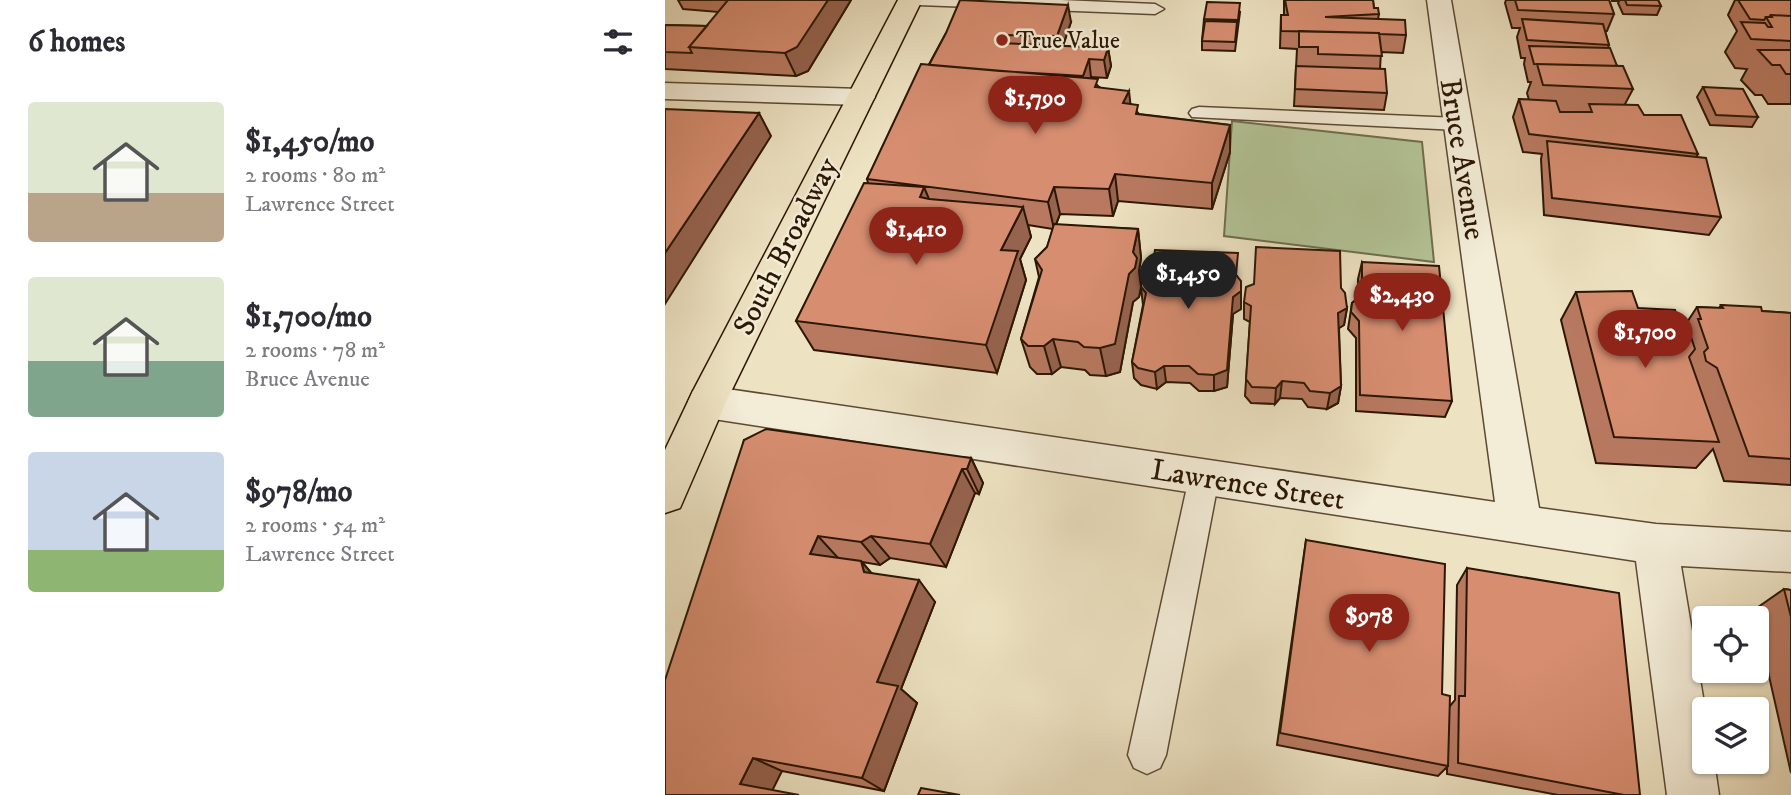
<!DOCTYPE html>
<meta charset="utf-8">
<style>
:root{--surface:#fff;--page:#f7f7f7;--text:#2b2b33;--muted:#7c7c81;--accent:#8f2418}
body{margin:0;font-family:"IM FELL DW Pica",serif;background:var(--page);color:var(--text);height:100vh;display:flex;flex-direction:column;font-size:26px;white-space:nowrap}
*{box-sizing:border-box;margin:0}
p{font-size:23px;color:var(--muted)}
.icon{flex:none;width:38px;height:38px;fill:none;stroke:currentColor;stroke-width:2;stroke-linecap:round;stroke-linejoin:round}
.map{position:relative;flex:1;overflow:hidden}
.side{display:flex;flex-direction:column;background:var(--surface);width:665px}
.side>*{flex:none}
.tools{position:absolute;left:1027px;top:606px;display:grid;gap:14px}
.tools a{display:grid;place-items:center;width:77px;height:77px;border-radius:7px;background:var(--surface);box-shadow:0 2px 5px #0004;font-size:35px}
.price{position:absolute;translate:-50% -60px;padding:0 16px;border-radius:24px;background:var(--accent);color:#fff;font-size:23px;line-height:46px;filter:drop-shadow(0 2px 4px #0008)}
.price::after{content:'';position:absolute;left:50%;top:42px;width:21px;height:16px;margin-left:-10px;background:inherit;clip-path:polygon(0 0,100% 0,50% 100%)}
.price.current{background:#222;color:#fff}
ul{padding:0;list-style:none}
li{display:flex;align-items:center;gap:21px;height:175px;padding:0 28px}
li span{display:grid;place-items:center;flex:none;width:196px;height:140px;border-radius:7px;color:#555}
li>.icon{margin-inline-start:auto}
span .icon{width:84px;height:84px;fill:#fffc;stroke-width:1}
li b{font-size:30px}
h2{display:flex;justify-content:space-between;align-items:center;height:84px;padding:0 28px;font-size:30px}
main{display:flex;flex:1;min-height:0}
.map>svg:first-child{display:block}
.green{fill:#b3c497;stroke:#706e4d;stroke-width:2}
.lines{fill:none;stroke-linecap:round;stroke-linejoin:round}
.service-casing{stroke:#5c4a33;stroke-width:3}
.minor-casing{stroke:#5c4a33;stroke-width:3}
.primary-casing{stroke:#2c1703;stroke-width:3}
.service{fill:#f3ecd7;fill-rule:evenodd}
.minor{fill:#f3ecd7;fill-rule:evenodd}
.primary{fill:#ede2c2;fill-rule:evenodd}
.wall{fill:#b87960;stroke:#2c1703;stroke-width:2}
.shaded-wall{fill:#96634e;stroke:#2c1703;stroke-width:2}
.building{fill:#d68d70;stroke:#2c1703;stroke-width:2}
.poi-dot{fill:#8f2418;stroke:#f3ecd7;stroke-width:2.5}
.labels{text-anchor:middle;stroke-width:5;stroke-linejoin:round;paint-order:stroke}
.far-poi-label{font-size:24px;fill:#2c1703;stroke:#f3ecd7;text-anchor:start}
.street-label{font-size:30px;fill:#2c1703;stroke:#f3ecd7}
</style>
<main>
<section class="side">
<h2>6 homes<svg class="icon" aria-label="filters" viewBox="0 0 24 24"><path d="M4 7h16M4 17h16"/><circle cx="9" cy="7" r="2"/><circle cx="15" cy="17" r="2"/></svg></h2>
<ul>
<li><span style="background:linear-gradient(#dfe7d0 65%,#b9a48a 0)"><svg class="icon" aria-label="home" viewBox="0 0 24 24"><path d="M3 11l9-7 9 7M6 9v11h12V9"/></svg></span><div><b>$1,450/mo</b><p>2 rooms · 80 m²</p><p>Lawrence Street</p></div></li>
<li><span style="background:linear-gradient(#dfe7d0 60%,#7fa58c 0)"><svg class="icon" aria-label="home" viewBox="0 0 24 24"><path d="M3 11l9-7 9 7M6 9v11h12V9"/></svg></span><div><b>$1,700/mo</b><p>2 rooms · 78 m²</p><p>Bruce Avenue</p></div></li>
<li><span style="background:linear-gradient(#c9d6e8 70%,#8fb573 0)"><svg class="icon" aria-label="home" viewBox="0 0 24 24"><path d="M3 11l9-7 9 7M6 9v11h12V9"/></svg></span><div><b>$978/mo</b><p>2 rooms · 54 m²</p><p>Lawrence Street</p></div></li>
</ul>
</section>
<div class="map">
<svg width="1126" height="795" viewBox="0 0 1126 795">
<rect width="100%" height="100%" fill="#ede2c2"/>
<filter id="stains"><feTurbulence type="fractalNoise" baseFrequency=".00286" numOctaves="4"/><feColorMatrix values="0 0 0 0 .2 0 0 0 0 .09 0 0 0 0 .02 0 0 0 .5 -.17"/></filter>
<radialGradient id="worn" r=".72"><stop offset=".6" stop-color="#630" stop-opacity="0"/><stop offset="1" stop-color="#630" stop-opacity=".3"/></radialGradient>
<!-- green -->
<path class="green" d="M567 121 757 142 769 262 559 236Z"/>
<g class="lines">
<defs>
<path id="service" d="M244 0H396L490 4 499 9 490 14 253 5Z
M534 107 793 118 800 119 804 124 800 129 793 130 527 117 524 113 527 109Z
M539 465 550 469 554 478 501 755 495 768 482 774 469 768 463 755 524 478 528 469Z"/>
<path id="minor" d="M762 0H786L874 508 991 524 1126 532V572L1016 566 1040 709V761H1049L1054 795H1002L971 561 42 418 28 413 23 402 28 391 42 386 830 502Z
M0 83 196 89 206 91 210 97 206 103 196 105 0 99Z"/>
<path id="primary" d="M233 0H257L61 402 15 508 0 513V450L28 391Z"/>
</defs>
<!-- service casing -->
<use href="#service" class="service-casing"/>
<!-- minor casing -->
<use href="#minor" class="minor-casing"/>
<!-- primary casing -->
<use href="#primary" class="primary-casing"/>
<!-- service -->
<use href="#service" class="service"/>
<!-- minor -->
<use href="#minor" class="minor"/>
<!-- primary -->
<use href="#primary" class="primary"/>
</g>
<!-- wall -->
<path class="wall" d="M13 0H186L143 71 131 76 0 69V25L42 26 54 12 18 9Z
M619 0H708L709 8 714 14 713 19 741 35 738 53 716 52 715 69 722 93 719 110 629 106 632 49 615 48 616 15H619Z
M841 0H944L949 14 942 31H940L944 45 943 48 952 66 968 89 960 104 979 115 1033 154 1031 157 1056 217 1044 235 879 215 876 159 877 154 858 152 848 117 854 99 864 100 862 93 866 82H863L859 64 860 58H856L852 37 855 28H847L840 3Z
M947 0H993L996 6 992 15 958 14 953 3 954 1H947Z
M1070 0H1126V104H1103L1097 95H1090L1076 80 1082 69 1070 68 1060 52 1072 31 1063 15Z
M575 12 570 51 537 50V41L539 19Z
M406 22 398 46 443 48 446 66 442 78 426 77V79L434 87 466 104 474 114 565 125V152L547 209 453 201 448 216 395 214 391 225 473 229 476 258 474 271 476 286 572 276 576 291V309L568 314 562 387 549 391H534L525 383 501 382 492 389 476 385 469 378 467 362 478 305 476 288 474 297 468 302 455 372 441 376 425 375 420 370 396 367 387 374H372L365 367 356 339 374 277 370 259 382 247 388 229 363 225 366 237 355 259 361 280 332 373 149 350 131 321 203 183 202 179 281 33Z
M1038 87 1093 117 1087 127 1045 125 1032 97Z
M697 262 787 401 780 417 691 411V338L683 329 687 303 693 298V279Z
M676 288 682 308 679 325 674 328 676 386 673 403 662 409 643 407 637 399 615 398 610 404 586 403 580 396 585 322 579 319V302Z
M911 292 973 308 1017 330 1032 307 1054 308 1056 305 1097 311 1126 313V485L1059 481 1048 449 1031 468 931 463 896 320Z
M79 440 306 458 318 483 314 494 310 493 281 567 225 558 215 565 197 562 206 573 270 602 236 689 252 703 219 791 117 771 0 795Z
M641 540 777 694 785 706 790 700 792 585 802 568 975 795H893L782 774V767L773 776 612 745Z
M1119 589 1126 590V773L1089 610Z"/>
<!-- shaded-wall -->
<path class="shaded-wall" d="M163 0H186L143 71 131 76 120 53Z
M403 5 406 22 395 54 392 36Z
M443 48 446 66 442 78 439 60Z
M424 59 426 77 421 93 418 76Z
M464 91 467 118 458 103Z
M94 113 106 136 0 304V253Z
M565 125V152L547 209V183Z
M450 174 453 201 448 216 444 189Z
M259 187 271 216 255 197Z
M389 187 395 214 389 229 383 202Z
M358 207 366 237 355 259 361 280 332 373 321 345 336 250Z
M473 229 476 258 474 271 476 287 474 297 468 302 455 372 441 376 435 348 468 252Z
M576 291V309L568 314 562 387 549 391V375L568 297Z
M682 308 679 325 671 330 673 313Z
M388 339 396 367 387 374 379 346Z
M499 366 501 382 492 389 490 372Z
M617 381 615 398 610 404 611 388Z
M676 386 673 403 662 409 665 393Z
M306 458 318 483 314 494 302 469Z
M297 469 310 493 281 567 265 544Z
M153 536 174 559 145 554Z
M206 536 225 558 215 565 196 542Z
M196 561 215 583 199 572Z
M254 580 270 602 236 689 252 703 219 791 197 778 212 682Z
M88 758 117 771 105 795 75 784Z"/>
<!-- building -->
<path class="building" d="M63 0H163L132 47 120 53 24 47Z
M295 0 403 5 392 36 337 35 334 43 443 48 439 60 424 59 418 76 335 71 264 65 281 33Z
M620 0H708L709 8H713L714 14 660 17 740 20 741 35 714 34V33L616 31V15H623Z
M850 0H944L949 14 853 10Z
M960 0H993L996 6 962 5Z
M1073 0H1126V16L1106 15 1104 17H1101L1099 20 1085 19Z
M542 2 575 3 573 20 539 19Z
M1106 15 1126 16V41L1086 39 1076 22 1100 23 1103 27H1107L1101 17H1107Z
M857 19 938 24 944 45 862 40Z
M540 21 572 22 570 42 537 41Z
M0 25 42 26 24 47 27 53 0 52Z
M634 31 714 33 717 56 653 54V47H634Z
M864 46 945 48 952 66 869 64Z
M1093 50H1126V74H1121L1115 65H1107Z
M256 64 433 79 430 87 464 91 458 103 473 105 471 114 565 125 547 183 450 174 444 189 389 187 383 202 202 179Z
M872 64 958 66 968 89 878 85Z
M631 66 720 69 722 93 630 89Z
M1038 87 1078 89 1093 117 1051 115Z
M854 99 891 101 895 112H927L924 104 973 105 979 115H1016L1033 154 864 134Z
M0 109 94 113 0 253Z
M882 141 1041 158 1056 217 887 198Z
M199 183 259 187 255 197 264 199 358 207 336 250 353 251 321 345 131 321Z
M389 224 473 229 468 252 472 258 470 268 464 274 450 344 435 348 419 347 413 342 388 339 379 346H363L356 339 377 270 370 259 382 247Z
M591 247 675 251 676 288 680 293 682 308 673 313 676 386 665 393 645 391 639 383 617 381 611 388 587 387 581 379 586 306 579 302 581 287 589 284Z
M490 250 573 253 571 275 576 281V291L568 297 562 370 549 375 533 374 524 366H499L490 372 473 368 467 362 481 293 476 287 477 276 487 270Z
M697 262 774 266 787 401 695 395 694 321 686 312 687 303 697 295Z
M967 291 973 308 1010 310 1017 330 1026 337 1030 349 1024 357 1054 442 949 437 911 292Z
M1056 305 1096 307 1097 311 1126 313V459L1084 456 1052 368 1041 361 1039 352 1043 348 1033 319H1036L1032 307 1058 308Z
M101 429 306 458 302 469H297L265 544 206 536 196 542 153 536 145 554 196 561 199 572 254 580 212 682 233 686 197 778 88 758 75 784 134 795H0V680L79 440Z
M641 540 780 564 777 694 785 696 783 766 615 733Z
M802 568 954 593 975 795H959L793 763 794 696H800Z
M1119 589 1126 590V617Z
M256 788 295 795H253Z"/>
<!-- markers -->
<circle class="poi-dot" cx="337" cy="40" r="7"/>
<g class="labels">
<!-- far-poi labels -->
<g class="far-poi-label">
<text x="351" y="48">True Value</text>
</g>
<!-- street labels -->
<g class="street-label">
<text transform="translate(798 159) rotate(81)" y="10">Bruce Avenue</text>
<text transform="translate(120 246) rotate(-63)" y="10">South Broadway</text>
<text transform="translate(583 484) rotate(9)" y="10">Lawrence Street</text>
</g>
</g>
<rect width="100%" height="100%" filter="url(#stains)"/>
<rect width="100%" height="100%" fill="url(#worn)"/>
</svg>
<div class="tools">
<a><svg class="icon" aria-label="locate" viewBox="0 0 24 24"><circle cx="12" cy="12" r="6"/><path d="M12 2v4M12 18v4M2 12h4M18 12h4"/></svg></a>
<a><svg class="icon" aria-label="layers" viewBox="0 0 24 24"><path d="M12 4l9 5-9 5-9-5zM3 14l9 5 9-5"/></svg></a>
</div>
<b class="price" style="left:370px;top:136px">$1,790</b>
<b class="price" style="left:251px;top:267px">$1,410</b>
<b class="price current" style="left:523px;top:311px">$1,450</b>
<b class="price" style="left:737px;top:333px">$2,430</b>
<b class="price" style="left:980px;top:370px">$1,700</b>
<b class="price" style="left:704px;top:654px">$978</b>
</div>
</main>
